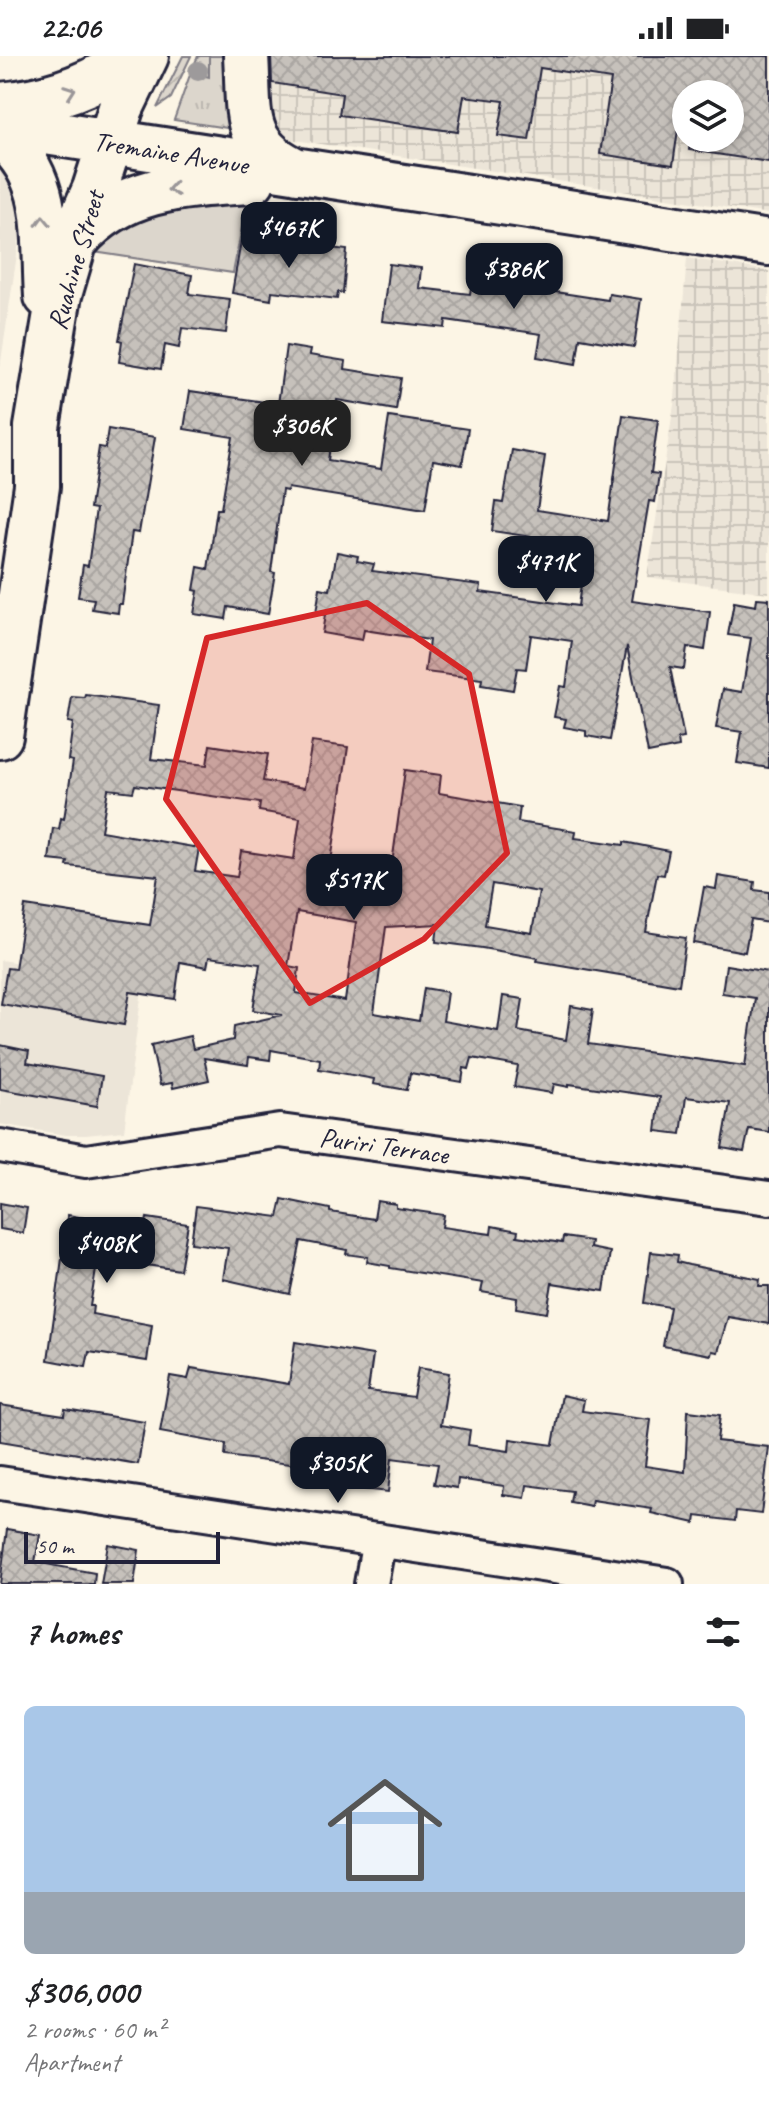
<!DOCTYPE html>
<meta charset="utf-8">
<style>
:root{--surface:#fff;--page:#f6f6f6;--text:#202124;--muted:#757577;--line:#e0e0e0;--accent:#111827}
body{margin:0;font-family:Caveat,sans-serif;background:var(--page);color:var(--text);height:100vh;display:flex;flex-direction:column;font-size:30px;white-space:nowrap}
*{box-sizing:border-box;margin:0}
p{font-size:26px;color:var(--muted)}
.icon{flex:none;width:44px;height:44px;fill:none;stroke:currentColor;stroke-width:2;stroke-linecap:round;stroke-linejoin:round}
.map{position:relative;height:1528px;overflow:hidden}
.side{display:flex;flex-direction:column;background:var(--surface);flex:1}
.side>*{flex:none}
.controls{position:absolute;left:672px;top:24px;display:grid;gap:16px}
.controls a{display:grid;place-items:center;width:72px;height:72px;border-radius:50%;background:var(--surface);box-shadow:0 4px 12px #0003;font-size:40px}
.scale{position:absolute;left:24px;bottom:20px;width:196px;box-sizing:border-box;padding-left:8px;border:4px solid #22223b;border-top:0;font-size:22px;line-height:28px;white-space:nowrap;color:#22223b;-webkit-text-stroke:6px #fcf5e5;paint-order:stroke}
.price{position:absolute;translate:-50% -68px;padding:0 18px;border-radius:16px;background:var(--accent);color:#fff;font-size:26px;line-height:52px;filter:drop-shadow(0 2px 4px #0008)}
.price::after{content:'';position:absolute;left:50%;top:48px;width:24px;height:18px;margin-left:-12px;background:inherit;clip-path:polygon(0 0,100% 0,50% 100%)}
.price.current{background:#222;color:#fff}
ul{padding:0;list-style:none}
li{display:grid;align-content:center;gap:16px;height:424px;padding:0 24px}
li+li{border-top:2px solid var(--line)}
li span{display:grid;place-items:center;height:248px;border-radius:12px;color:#555}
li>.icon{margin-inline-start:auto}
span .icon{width:144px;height:144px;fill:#fffc;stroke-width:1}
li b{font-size:34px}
h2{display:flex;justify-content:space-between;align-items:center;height:96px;padding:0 24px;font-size:34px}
.status{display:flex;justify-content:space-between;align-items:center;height:56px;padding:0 40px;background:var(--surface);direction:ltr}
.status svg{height:22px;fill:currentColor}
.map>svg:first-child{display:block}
.built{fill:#ece5d8}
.industrial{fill:url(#industrial-grid);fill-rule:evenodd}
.grass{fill:url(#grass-tufts);stroke:#7f7c84;stroke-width:2}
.park{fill:#dcd6cc;stroke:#7f7c84;stroke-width:2}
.garden{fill:url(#garden-furrows);stroke:#7f7c84;stroke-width:2}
.building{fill:url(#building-cross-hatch);stroke:#22223b;stroke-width:2;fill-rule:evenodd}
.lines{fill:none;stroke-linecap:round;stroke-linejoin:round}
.minor-casing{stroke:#22223b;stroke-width:38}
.secondary-casing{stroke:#22223b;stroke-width:50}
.minor{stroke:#fcf5e5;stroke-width:32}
.secondary{stroke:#fcf5e5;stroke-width:44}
.tree{fill:#9d9a9b}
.oneway{stroke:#9a9698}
.marked{fill:#d62828;fill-opacity:0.2;stroke:#d62828;stroke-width:6;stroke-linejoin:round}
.labels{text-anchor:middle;stroke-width:6;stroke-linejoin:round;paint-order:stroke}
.street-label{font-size:28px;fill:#22223b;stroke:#fcf5e5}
</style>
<div class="status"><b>22:06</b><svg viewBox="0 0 49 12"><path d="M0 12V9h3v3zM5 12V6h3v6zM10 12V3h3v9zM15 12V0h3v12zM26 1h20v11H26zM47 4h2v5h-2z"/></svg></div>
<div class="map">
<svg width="769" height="1528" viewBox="0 0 769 1528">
<defs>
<pattern id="industrial-grid" width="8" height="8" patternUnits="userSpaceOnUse" patternTransform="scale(2)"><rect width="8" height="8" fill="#ece5d8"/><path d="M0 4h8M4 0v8" fill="none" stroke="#cac4ba"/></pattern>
<pattern id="grass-tufts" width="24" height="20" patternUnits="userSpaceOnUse" patternTransform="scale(2)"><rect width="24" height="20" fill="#dcd6cc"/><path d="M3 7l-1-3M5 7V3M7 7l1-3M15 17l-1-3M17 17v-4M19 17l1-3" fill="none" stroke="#bcb7b0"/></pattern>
<pattern id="garden-furrows" width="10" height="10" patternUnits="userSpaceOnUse" patternTransform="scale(2)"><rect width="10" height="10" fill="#dcd6cc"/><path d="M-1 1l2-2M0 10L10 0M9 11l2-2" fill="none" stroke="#bcb7b0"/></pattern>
<pattern id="building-cross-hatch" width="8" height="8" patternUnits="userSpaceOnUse" patternTransform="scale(2)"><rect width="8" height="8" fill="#c6c1bb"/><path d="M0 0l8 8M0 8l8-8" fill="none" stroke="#aaa6a2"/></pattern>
</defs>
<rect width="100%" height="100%" fill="#fcf5e5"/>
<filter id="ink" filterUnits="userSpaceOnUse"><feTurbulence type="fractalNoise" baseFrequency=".0125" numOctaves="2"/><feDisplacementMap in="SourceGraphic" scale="16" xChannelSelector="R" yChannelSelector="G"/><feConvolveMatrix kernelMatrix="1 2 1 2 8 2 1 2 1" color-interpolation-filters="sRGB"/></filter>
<g filter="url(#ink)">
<!-- built -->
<path class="built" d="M0 113 25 145 0 312Z
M0 904 143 925 124 1075 86 1079H66L0 1068Z"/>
<!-- industrial -->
<path class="industrial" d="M269 0H769V158L276 81ZM686 38H730V82H686Z
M687 202 769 215V537L647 521 675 342Z"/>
<!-- grass -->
<path class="grass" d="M209 0H238L234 73 174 64 191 16 209 20Z"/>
<!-- park -->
<path class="park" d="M248 140 233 217 94 196 144 156Z"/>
<!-- garden -->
<path class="garden" d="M183 0H191L171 42 157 52Z
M198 0H209V21L191 16Z"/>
<!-- building -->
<path class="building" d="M271 0H769V106L689 94 690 82H730V38H683L673 109 600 98 611 23 540 12 529 84 498 80 504 45 464 40 458 76 339 59 342 38 272 27Z
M262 184 300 190V188L347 194 343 237 338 236 337 243 272 235 271 244 232 237 241 185 261 189Z
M134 208 192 219 189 238 230 243 226 277 182 272 179 292 165 289 161 313 119 306 122 285 119 284Z
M389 208 421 212 419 232 470 238 474 212 517 219 516 230 608 244 609 238 641 243 634 291 580 282 576 308 537 301 541 278 446 264 445 272 382 265Z
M286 290 310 294 309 299 346 305 345 313 401 322 396 354 337 344 328 404 381 413 389 361 468 373 462 409 433 404 425 454 288 432 287 435 282 434 271 516 275 517 268 558 228 551 226 563 194 558 198 535 194 534 198 511 208 513 217 453H221L233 381 184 373 190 335 278 348Z
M623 359 658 364 651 417 659 418 655 446 649 445 632 545 710 556 705 594 687 591 684 613 670 611 684 682 678 683 679 691 648 697 627 590 610 684 586 680V675L564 671 566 663 554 661 560 630 566 631 572 585 531 579 526 613 517 612 513 634 481 629 482 623 425 616 429 584 364 574 362 584 322 577 325 559 316 557 320 532 330 534 337 496 358 500 357 505 374 508 372 515 481 529 480 536 578 550 584 506 557 501 559 485 492 475 496 446 503 447 512 394 545 400 537 454 608 465Z
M108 373 155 381 139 477 132 476 122 548H119L118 557 92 553 94 543 78 541 83 509 88 510 96 453 90 452 99 391 105 392Z
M757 542 769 543V712L737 707 742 676 716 672 723 633 742 636 751 582 728 579 734 546 756 550Z
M86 639 159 649 151 703 207 709 210 689 268 698 263 725 304 732 312 686 348 691 328 826 390 822 405 714 441 719 439 737 520 751 518 766 576 775 575 782 624 789V786L669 795 664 819 657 818 646 876 686 882 679 929 537 905 538 902 482 892 436 886 438 868 386 871 374 957 419 965 424 932 447 936 443 965 498 975 503 940 523 943 518 975 566 984 571 950 593 954 588 988 745 1010 755 942 722 937 726 909 769 916 767 933H769V1076L749 1073 744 1096 722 1092 730 1047 686 1041 681 1078 656 1075 660 1041 569 1028V1031L554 1028 552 1037 514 1031 518 1010 472 1002 469 1013 464 1012 462 1026 410 1017 407 1034 373 1028 374 1023 319 1013 320 1003 271 994 270 1004 249 1001 248 1009 204 1002 209 1024 173 1032 172 1027 160 1029 151 989 190 980 193 993 233 984 234 970 282 959 253 954 260 908 209 901 207 911 180 906 175 943 130 936 124 969 1 948 7 912 15 913 25 850 150 869 158 820 67 810 68 806 49 804 53 772 59 773 61 762 64 763 73 705 68 704 73 667 68 666 72 641 85 642ZM135 729 260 747 259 755 300 762 294 803 241 795 237 821 195 815 199 792 101 775 108 733 133 736ZM492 828 539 836 532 877 485 869ZM297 856 356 866 345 945 296 937 299 912 288 910Z
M718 820 755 826 754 834 769 836V867L751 864 745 896 694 887 704 831 716 833Z
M0 989 29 995 27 1007 102 1020 97 1050 0 1033Z
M282 1143 330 1153V1156L374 1163 377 1145 396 1148V1152L444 1159 442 1171 491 1178 492 1170 518 1175 517 1180 562 1187 563 1181 591 1185 590 1192 610 1196 604 1235 552 1227 547 1257 516 1252 517 1242 481 1236 483 1227 390 1212V1210L367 1206 368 1201 346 1198 347 1194 301 1185 290 1238 223 1223 228 1192 191 1187 196 1150 278 1161Z
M0 1147 27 1152 23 1177 0 1173Z
M68 1159 113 1167V1163L146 1167 147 1162 188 1168 180 1214 98 1202 90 1250H93L92 1258 152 1269 147 1305 89 1296 86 1311 48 1304Z
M651 1196 678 1199 677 1206 689 1209 760 1223 759 1230H769V1268L728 1261 718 1296 712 1295 711 1299 663 1290 670 1251 644 1247Z
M295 1286 373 1299 368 1335 413 1341 418 1312 449 1317 441 1369 470 1374 468 1389 509 1395 510 1383 553 1389 562 1339 584 1344 582 1355 651 1364 645 1410 685 1416 688 1355 720 1359 717 1385 769 1391 761 1458 736 1455 735 1465 696 1460 695 1467 651 1457 652 1453 592 1444 591 1450 570 1446 572 1435 527 1429 525 1442 503 1439 504 1430 458 1423 457 1432 434 1428 438 1408 392 1402 388 1436 329 1429 295 1423 298 1409 225 1400 226 1388 160 1376 170 1320 188 1323 191 1312 289 1328Z
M0 1349 64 1359 65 1353 145 1366 138 1408 0 1385Z
M7 1473 40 1479 35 1506 95 1517 94 1528H0Z
M108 1488 139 1494 134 1528H101Z"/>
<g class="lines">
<defs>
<path id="minor" d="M0 1090 86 1105 280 1075 769 1142
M0 1427 667 1528
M371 1528 379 1484"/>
<path id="secondary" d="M246 0C250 55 239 89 297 115
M0 49C49 45 93 30 132 0
M0 69 769 187
M0 79C53 121 43 179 47 240
M77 183C123 130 186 129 252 125
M0 680 37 430V371L59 239 80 167 95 133 121 52 146 0"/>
</defs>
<!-- minor casing -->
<use href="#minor" class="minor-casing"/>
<!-- secondary casing -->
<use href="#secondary" class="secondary-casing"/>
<!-- minor -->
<use href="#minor" class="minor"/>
<!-- secondary -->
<use href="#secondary" class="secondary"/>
</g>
<!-- trees -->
<circle class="tree" cx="198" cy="15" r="10"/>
<!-- one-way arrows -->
<defs><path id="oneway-chevron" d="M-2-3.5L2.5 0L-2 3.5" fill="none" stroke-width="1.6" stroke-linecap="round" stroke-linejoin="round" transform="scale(2)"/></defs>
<g class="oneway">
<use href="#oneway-chevron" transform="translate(70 35) rotate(-20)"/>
<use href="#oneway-chevron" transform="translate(173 133) rotate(171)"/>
<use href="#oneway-chevron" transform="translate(43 165) rotate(-92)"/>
</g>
</g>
<!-- marked area -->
<path class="marked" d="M367 547 469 618 507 797 424 883 310 947 166 743 207 582Z"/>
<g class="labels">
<!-- street labels -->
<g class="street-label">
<text transform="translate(171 96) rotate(9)" y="10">Tremaine Avenue</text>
<text transform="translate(75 204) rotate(-74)" y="10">Ruahine Street</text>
<text transform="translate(384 1089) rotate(8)" y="10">Puriri Terrace</text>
</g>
</g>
</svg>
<div class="controls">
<a><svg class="icon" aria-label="layers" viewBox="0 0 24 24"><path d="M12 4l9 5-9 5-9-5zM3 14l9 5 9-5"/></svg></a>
</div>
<div class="scale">50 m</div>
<b class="price" style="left:289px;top:214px">$467K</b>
<b class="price" style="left:514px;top:255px">$386K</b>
<b class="price current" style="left:302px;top:412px">$306K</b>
<b class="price" style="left:546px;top:548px">$471K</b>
<b class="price" style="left:354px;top:866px">$517K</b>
<b class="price" style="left:107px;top:1229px">$408K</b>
<b class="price" style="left:338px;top:1449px">$305K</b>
</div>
<section class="side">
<h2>7 homes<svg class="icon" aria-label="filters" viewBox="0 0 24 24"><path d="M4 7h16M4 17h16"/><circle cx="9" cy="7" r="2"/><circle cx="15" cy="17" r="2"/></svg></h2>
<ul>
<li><span style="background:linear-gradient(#a9c7e8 75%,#9aa5b1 0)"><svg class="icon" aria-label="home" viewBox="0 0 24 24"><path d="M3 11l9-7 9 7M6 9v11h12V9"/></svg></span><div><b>$306,000</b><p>2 rooms · 60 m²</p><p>Apartment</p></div></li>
</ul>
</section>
